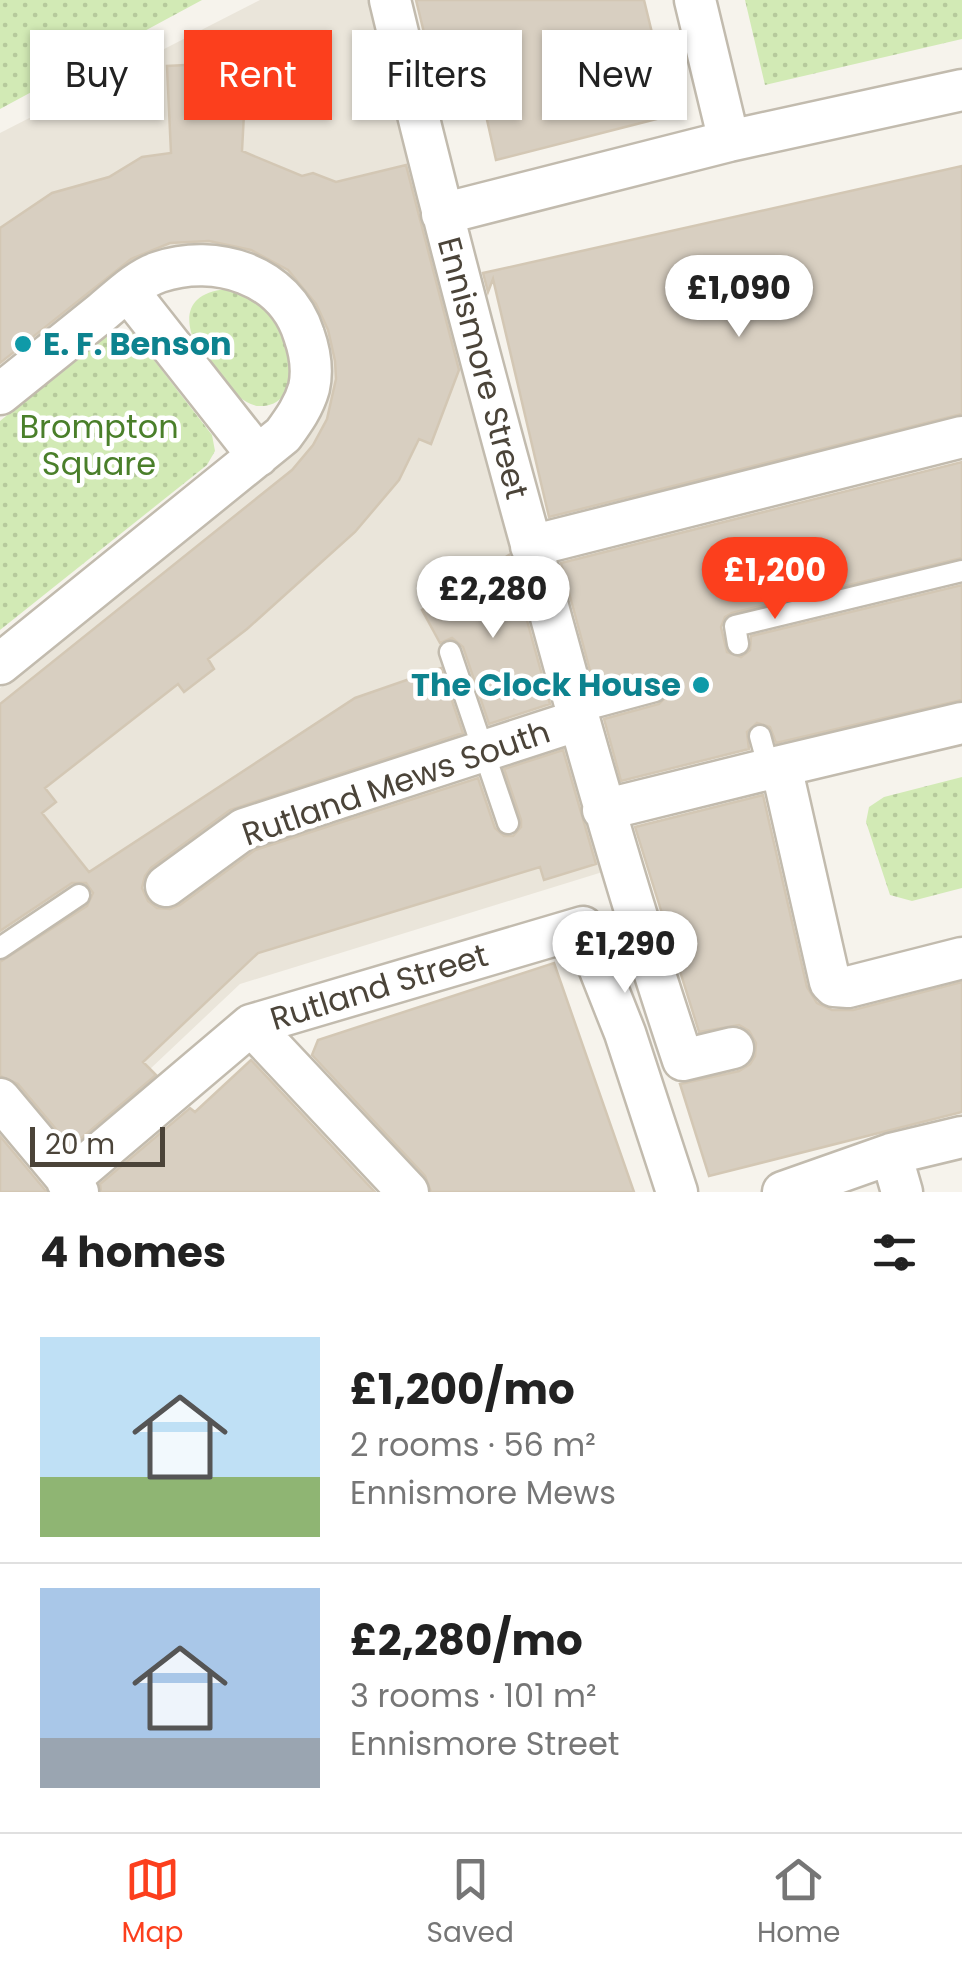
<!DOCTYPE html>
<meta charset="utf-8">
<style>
:root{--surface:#fff;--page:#f6f6f6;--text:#222;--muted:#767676;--line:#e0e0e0;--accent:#fc3f1d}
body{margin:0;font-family:Poppins,sans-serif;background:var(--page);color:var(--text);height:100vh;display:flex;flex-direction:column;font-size:38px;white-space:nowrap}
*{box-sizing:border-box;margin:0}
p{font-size:32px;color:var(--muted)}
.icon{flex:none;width:55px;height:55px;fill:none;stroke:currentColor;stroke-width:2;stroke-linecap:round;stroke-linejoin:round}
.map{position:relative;height:1192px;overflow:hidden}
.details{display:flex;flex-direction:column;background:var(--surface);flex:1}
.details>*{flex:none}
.top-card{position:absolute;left:30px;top:30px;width:902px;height:90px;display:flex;gap:20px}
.scale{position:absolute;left:30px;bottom:25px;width:135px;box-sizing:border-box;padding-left:10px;border:5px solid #4b4439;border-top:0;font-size:28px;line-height:35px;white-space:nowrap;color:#4b4439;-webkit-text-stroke:8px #fff;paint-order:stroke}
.price{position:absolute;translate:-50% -85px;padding:0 22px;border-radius:35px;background:#fff;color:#222;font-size:32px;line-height:65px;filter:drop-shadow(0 2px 5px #0008)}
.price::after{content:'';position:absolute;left:50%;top:60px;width:30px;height:22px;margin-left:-15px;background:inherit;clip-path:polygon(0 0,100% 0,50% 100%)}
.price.current{background:var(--accent);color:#fff}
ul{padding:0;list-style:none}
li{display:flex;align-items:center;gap:30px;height:250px;padding:0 40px}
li+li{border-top:2px solid var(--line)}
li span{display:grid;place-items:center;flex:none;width:280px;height:200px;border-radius:0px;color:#555}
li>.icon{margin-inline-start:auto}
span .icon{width:120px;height:120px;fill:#fffc;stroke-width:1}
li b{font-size:42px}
h2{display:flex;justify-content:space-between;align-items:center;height:120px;padding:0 40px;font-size:42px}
.tag{padding:0 35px;border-radius:0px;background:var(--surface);box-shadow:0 2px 8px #0004;font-size:35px;line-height:90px}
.tag.current{background:var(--accent);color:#fff}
.tabs{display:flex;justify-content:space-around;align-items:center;height:140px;border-top:2px solid var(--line);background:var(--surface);font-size:28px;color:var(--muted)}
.tabs a{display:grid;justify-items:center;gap:5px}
.tabs .current{color:var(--accent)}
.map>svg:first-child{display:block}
.residential{fill:#eae5da}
.garden{fill:url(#garden-dots)}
.building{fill:#d8cfc1;stroke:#d3c7b4;stroke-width:2.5}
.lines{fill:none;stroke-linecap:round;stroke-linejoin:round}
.service-casing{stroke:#c2bbae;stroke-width:25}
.minor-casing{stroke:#c2bbae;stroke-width:45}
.service{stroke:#fff;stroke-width:20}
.minor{stroke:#fff;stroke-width:40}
.culture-dot{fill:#0f9aa8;stroke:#fff;stroke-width:4}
.labels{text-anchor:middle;stroke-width:9;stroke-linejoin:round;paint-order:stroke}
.culture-label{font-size:32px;font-weight:bold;fill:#0d838f;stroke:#fff;text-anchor:start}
.street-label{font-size:32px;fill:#4b4439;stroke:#fff}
.park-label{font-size:32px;fill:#4a7f2a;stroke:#fff}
</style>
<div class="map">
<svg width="962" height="1192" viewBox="0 0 962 1192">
<defs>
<pattern id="garden-dots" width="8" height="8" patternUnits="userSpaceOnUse" patternTransform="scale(2.5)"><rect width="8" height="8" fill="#d2eab5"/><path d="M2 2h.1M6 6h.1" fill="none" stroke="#b6ca9c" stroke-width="1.8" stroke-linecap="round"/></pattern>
</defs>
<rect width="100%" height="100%" fill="#f6f3ec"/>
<!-- residential -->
<path class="residential" d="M260 0H375L609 870 240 984 76 1139 0 1061V688L277 468 304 439 324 371 218 249 0 375V133Z"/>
<!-- garden -->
<path class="garden" d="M0 0H202L0 109Z
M745 0H962V39L765 85Z
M226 289C244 294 259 302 271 318 289 340 305 407 259 406 230 406 139 298 226 289Z
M121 330 133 333 212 435 215 451 207 465 0 630V421L108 333Z
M962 777V888L912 901 890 895 866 822 869 807 884 797Z"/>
<!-- building -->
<path class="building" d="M416 0H644L672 115 496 160 481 93 441 102Z
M225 63V94L245 95 242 151 302 176 313 173 336 182 406 165 459 370 431 444 419 439 399 480 355 532 247 629 208 659 214 669 184 692 178 684 45 788 56 802 42 813 89 872 355 698 441 668 463 733 230 810 151 868 145 876 142 888 148 901 157 908 170 909 180 905 255 850 478 778 495 828 504 836H513L521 827V820L504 769 563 750 596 864 544 880 540 867 258 953 143 1062 156 1075 71 1147 18 1084 0 1076V962L87 906 93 893 86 883H72L0 931V704L292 470 313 445 327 419 336 379 335 361 328 330 316 304 288 270 251 250 209 241 170 243 131 259 0 363V228L52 193 109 177 142 157 171 153 167 66Z
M962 166V414L549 517 493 279 488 292 483 273Z
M962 462V558L732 613 725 617 721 627 727 652 741 657 750 650 751 636 962 585V700L776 743 770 727 757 723 747 732 749 749 621 781 604 719 659 704 668 695V687L664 681 652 678 596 693 561 563Z
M509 555 550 704 489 724 463 647 452 638 440 643 422 610Z
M763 795 807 987 817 1003 832 1010H853L962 982V1112L709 1176 680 1084 739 1071 750 1064 755 1056 756 1043 749 1031 739 1025 699 1032 635 827Z
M554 963 634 1192H431L425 1176 312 1055 318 1040Z
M251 1060 375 1192H101L100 1184 190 1108 195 1112Z
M0 1136 46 1191 47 1192H0Z"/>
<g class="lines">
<defs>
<path id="service" d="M738 644 735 626 962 571
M450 652 508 823
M577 712 655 691
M760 736 769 769
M0 948 79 895"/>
<path id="minor" d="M390 0C436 192 486 383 539 573 583 737 629 900 683 1060L733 1048
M695 0 729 141
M442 214 729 141 962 90
M128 291 258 456
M0 394C34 367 68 339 102 312 119 298 138 279 159 272 215 253 285 274 304 335 310 352 313 370 309 388 304 406 294 420 283 435L0 664
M531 546 962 437
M962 723 781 766 830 982 834 986 848 987 962 958
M603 810 781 766
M166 886 244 829 579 720
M251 1025 408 1192
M0 1099 78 1192
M891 1154 902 1192
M67 1181 251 1025 583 927 625 1033 677 1192
M783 1192 891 1154 962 1137"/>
</defs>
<!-- service casing -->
<use href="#service" class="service-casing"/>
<!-- minor casing -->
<use href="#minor" class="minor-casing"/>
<!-- service -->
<use href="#service" class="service"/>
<!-- minor -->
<use href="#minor" class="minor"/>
</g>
<!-- markers -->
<g class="culture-dot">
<circle cx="23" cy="344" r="10"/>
<circle cx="701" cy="685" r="10"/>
</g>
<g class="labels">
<!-- culture labels -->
<g class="culture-label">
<text x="43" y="355">E. F. Benson</text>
<text x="681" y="696" text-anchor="end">The Clock House</text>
</g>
<!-- street labels -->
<g class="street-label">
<text transform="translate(483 368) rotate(75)" y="11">Ennismore Street</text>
<text transform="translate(396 783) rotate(-19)" y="11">Rutland Mews South</text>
<text transform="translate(379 987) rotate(-17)" y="11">Rutland Street</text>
</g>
<!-- park labels -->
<g class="park-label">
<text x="99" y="438">Brompton<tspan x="99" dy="37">Square</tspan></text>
</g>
</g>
</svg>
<div class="scale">20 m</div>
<b class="price" style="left:739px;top:340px">£1,090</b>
<b class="price current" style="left:775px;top:622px">£1,200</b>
<b class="price" style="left:493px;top:641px">£2,280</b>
<b class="price" style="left:625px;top:996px">£1,290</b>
<div class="top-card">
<a class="tag">Buy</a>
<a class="tag current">Rent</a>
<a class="tag">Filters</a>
<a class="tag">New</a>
</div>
</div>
<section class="details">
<h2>4 homes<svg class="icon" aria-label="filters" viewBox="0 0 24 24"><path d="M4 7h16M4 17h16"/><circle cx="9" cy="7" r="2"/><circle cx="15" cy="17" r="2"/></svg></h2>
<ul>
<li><span style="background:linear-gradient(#bfe0f5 70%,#8fb573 0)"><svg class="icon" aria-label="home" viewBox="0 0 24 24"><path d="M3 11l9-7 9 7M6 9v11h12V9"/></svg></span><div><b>£1,200/mo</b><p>2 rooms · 56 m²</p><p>Ennismore Mews</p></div></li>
<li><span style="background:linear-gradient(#a9c7e8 75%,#9aa5b1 0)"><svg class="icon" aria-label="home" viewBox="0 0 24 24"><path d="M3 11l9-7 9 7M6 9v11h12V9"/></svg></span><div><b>£2,280/mo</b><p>3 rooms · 101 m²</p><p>Ennismore Street</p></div></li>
</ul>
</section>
<nav class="tabs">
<a class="current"><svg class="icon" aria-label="map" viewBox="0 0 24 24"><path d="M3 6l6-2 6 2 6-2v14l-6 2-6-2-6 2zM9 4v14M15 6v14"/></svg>Map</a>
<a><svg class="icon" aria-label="saved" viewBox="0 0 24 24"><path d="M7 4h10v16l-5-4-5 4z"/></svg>Saved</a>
<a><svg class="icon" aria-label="home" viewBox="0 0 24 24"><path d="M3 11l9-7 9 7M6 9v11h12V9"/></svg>Home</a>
</nav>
